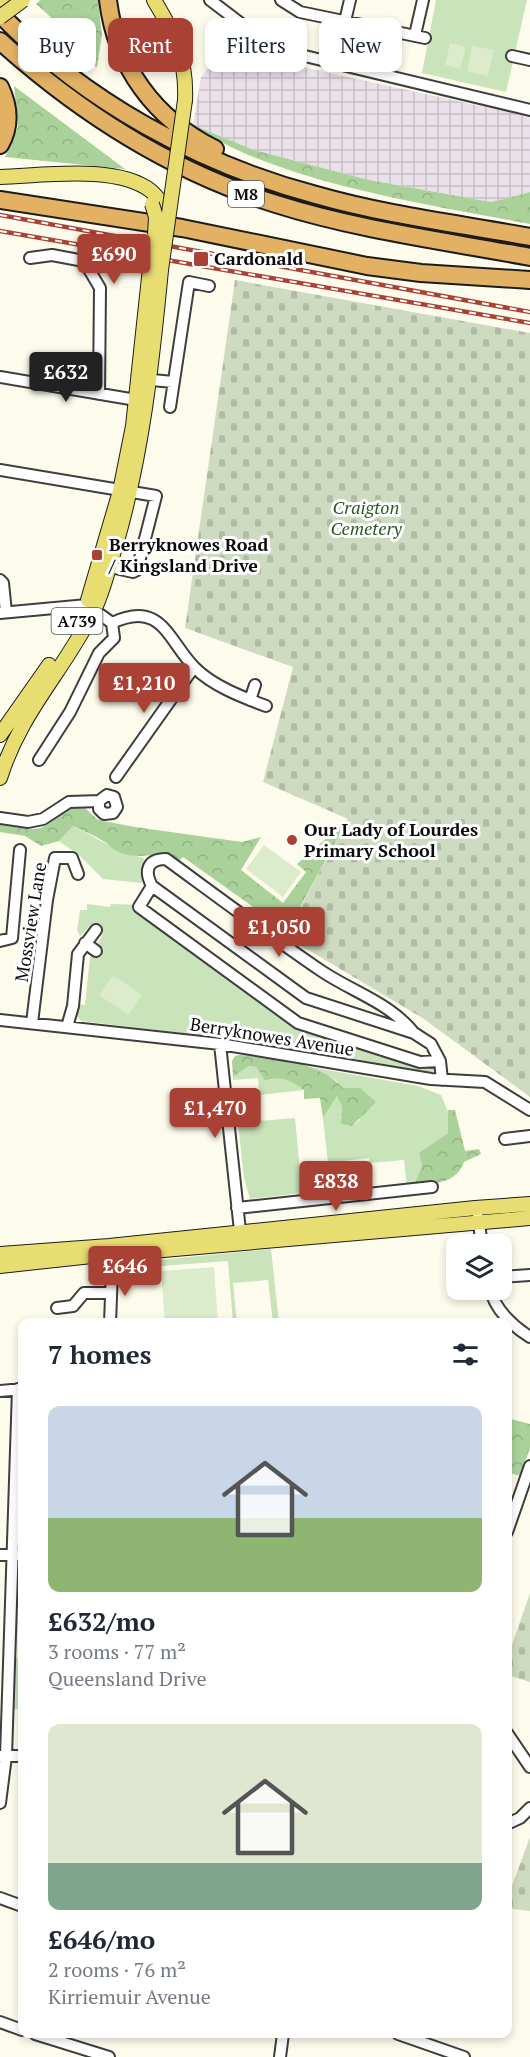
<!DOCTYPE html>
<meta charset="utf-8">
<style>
:root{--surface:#fff;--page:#f2f2f3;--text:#1f2937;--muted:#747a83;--accent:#aa4135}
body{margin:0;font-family:"PT Serif",serif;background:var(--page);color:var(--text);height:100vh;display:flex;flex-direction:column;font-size:22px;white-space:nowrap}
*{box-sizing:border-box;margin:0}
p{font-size:20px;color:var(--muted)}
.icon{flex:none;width:33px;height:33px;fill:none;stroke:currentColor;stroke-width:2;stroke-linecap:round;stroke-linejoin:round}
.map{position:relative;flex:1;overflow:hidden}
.side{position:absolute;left:18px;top:1318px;width:494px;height:720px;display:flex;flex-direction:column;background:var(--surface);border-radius:12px;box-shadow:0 3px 9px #0003}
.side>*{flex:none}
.guide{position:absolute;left:18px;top:18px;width:495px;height:54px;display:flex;gap:12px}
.buttons{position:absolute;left:446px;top:1234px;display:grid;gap:12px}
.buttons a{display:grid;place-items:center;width:66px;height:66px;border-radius:12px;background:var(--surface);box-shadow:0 3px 9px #0003;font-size:30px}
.price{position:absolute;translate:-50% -51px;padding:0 14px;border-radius:6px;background:var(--accent);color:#fff;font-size:20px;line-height:39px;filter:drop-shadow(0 2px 3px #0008)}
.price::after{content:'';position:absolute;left:50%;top:36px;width:18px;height:14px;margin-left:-9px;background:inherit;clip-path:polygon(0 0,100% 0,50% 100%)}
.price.selected{background:#222;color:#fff}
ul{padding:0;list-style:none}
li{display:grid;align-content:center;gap:12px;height:318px;padding:0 30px}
li span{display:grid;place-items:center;height:186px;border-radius:12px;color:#555}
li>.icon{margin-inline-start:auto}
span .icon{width:108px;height:108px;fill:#fffc;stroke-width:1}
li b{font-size:26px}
h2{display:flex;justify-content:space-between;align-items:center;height:72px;padding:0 30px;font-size:26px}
.tag{padding:0 21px;border-radius:12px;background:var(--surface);box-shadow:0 3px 9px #0003;font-size:21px;line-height:54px}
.tag.selected{background:var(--accent);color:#fff}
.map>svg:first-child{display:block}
.industrial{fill:url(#industrial-grid)}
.grass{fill:#c9e3ba}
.forest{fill:url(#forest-crowns)}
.cemetery{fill:url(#cemetery-stones)}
.pitch{fill:#dbebcb}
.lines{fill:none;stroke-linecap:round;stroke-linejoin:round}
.minor-casing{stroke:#3e3e3e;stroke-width:14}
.major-casing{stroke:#1c1c1c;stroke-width:16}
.highway-casing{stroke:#1c1c1c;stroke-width:20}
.minor{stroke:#fff;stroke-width:10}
.major{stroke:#e8dd71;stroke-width:14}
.highway{stroke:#e2b164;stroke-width:16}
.rail-casing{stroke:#aa4135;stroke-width:4.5}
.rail{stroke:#fff;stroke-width:2;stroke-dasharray:7;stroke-linecap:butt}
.major-bridge-casing{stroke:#1c1c1c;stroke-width:16;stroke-linecap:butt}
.major-bridge{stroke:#e8dd71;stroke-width:14}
.poi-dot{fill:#aa4135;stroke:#fff;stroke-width:2}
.labels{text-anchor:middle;stroke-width:6;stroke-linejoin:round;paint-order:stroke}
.shield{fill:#fff;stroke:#545454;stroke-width:1.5}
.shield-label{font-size:16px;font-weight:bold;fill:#0b0b0b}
.poi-label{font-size:18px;font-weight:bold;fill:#0b0b0b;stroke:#fff;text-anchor:start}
.park-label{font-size:18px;font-style:italic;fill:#275a24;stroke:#fff}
.street-label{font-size:18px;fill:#0b0b0b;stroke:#fff}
</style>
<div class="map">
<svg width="530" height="2057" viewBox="0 0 530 2057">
<defs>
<pattern id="industrial-grid" width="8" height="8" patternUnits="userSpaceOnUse" patternTransform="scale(1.5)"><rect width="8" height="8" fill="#e9e0e9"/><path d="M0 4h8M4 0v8" fill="none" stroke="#c6bfc6"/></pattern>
<pattern id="forest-crowns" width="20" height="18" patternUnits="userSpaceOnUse" patternTransform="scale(1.5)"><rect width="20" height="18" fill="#abd19b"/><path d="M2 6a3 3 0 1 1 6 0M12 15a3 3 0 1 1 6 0" fill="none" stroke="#92b284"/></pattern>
<pattern id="cemetery-stones" width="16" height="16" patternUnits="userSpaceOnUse" patternTransform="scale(1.5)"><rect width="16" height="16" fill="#cedbc0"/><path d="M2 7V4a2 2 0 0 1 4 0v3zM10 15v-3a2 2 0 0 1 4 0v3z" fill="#b0bba4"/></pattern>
</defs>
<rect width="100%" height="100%" fill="#fdfcec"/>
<!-- industrial -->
<path class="industrial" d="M236 33 272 57 298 66 530 117V192L491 202 369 180 254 150 193 125 201 77Z"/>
<!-- grass -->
<path class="grass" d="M436 0H527L506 92 422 73Z
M73 826C99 839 115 851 144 858L142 883 103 879 79 855 59 841Z
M87 904 110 907 111 904 142 905 299 1021 437 1066 435 1071C424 1079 372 1062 355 1059 264 1042 173 1032 81 1021L76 1015 79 1004 85 1005 90 957 98 958 104 950 98 943 103 934 92 924 80 936 77 930 80 910H87Z
M249 1066 256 1067 265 1081C279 1075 293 1081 304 1090L259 1095 258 1078 233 1080V1077Z
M310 1067 418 1086 441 1095 449 1114 448 1133 420 1153 422 1165 414 1186 407 1187 404 1160 369 1163V1158L328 1163 323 1118 337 1096 342 1107 341 1124 352 1126 360 1120 336 1080Z
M295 1118 302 1193 250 1199 244 1178 238 1123Z
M271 1249 279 1323H273L268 1280 233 1283 237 1323H233L228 1261 148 1267V1261Z
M12 1658H22V1709H11Z"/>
<!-- forest -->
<path class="forest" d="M40 0H98L102 35 97 67 65 52 36 26 54 20 36 4Z
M14 86 125 169 5 157 18 127Z
M193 125 254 150 369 180 491 202 530 192V224C435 206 336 191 246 154 228 146 210 136 192 127Z
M75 807H84L98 820 135 827 242 842 261 837 241 870 283 903 306 872 297 864 348 819 287 931 183 857 178 862C155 848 143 862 119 852 113 850 109 844 103 841 94 835 83 831 73 826L59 841 41 846 25 836 0 832V825C13 826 31 832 43 827 55 822 62 811 75 807Z
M240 1055C274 1057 320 1062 343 1088H360L376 1102 352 1126 341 1124 342 1107 337 1096 323 1118 320 1098 304 1099V1090C292 1081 279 1075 265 1081L256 1067 249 1066 233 1077 232 1061 235 1056Z
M448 1110H455L465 1151 479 1149 481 1154 464 1162C456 1184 435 1183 414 1186L422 1165 419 1153 448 1133Z
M507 1418 530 1424V1448L520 1476 507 1472Z"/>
<!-- cemetery -->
<path class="cemetery" d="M235 280 530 333V1097L424 1019 285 936 348 819 263 782 293 667 185 628Z
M530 1593V1682L507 1675V1659Z
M530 1837V1911L507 1908V1899Z"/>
<!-- pitch -->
<path class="pitch" d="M450 43 466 47 460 69 445 65Z
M472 46 494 50 488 76 467 71Z
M264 845 301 872 283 897 246 869Z
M113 975 142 995 128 1015 99 995Z
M214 1267 218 1323H165L161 1271Z"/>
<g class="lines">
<defs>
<path id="minor" d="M210 0 264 41 284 51 530 110
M281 0 300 12 425 38
M345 21 350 0
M415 35 423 0
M512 56 530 60
M30 258 52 255 84 261 100 288 99 394
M0 377 142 401
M142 379 173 382
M170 407 189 282 209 286
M0 470 156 496 137 570 133 572 102 565
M0 580 3 583 6 612
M0 613 87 605 112 623 114 638 99 653 70 712 39 760
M112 623C162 599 168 641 195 668 213 686 242 697 266 706
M250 700 255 685
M116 777 194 667
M0 818 28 822 43 819 69 802 99 801 107 795 114 797 117 807 113 813 104 814 99 809V801
M152 886 139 907 298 1023 420 1062 440 1061
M0 941 12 938 20 850
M85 943 96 951
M0 1020 220 1044 431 1079 485 1082 530 1110
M32 1023 47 900 55 858H72L78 874
M67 1027 73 1006 78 954 96 930
M414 1033C390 1003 355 993 323 972 270 936 218 897 166 859 147 859 144 871 152 886L306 998 414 1033 431 1044 440 1061 442 1080
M220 1044 240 1231
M505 1139 530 1136
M237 1208 432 1187
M478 1217 482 1245
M501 1277 530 1275
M491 1290C494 1309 514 1327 530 1337
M57 1308 73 1306 84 1293H111
M110 1323 112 1270
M0 1391 22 1389
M507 1532 530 1466
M0 1555H22
M507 1733 530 1767
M0 1756H22
M0 1803 6 1756 18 1389
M507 1824 520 1818 530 1808
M0 1898 22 1906
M0 2022 22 2030
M35 2034 109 2057
M398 2034 464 2057
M280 2057 283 2034"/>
<path id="major" d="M154 0C174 33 187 60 185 100
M0 4 6 0
M0 177C42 176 116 164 151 191 158 197 163 205 168 212
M88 600 120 491 133 426 150 268
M0 735 49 665
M0 778C21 711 63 672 93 612 103 593 108 569 115 548 142 456 152 364 161 270
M129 1253 530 1218
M0 1254 109 1246 475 1208 530 1204
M0 1266 101 1255"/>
<path id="highway" d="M108 0C116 67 155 119 215 149
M0 14C84 101 199 164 316 195 386 215 459 224 530 237
M0 41C80 113 173 172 276 204 358 230 445 241 530 257
M0 87C9 106 11 126 0 145
M0 200 182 228 367 266 421 273 530 280"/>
</defs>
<!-- minor casing -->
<use href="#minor" class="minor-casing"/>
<!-- major casing -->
<use href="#major" class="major-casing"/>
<!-- highway casing -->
<use href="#highway" class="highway-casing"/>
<!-- minor -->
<use href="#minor" class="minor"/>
<!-- major -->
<use href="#major" class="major"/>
<!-- highway -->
<use href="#highway" class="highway"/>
<defs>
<path id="rail" d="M0 215 530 312
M0 231 530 323"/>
</defs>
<!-- rail casing -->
<use href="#rail" class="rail-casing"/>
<!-- rail -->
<use href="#rail" class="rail"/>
<defs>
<path id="major-bridge" d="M0 17 23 0
M152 204 156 217 155 235
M150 268 155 240 165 220
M161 270 185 100"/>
</defs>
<!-- major-bridge casing -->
<use href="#major-bridge" class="major-bridge-casing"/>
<!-- major-bridge -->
<use href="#major-bridge" class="major-bridge"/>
</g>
<!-- markers -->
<g class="poi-dot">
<rect x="193" y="251" width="16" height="16" rx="3"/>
<rect x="91" y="549" width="12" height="12" rx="3"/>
<circle cx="292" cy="840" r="6"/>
</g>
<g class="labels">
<!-- shield labels -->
<g class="shield">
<rect x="228" y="181" width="36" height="26" rx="4.5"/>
<rect x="51.5" y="608" width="51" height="26" rx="4.5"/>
</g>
<g class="shield-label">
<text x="246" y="200">M8</text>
<text x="77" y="627">A739</text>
</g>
<!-- poi labels -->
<g class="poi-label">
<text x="214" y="265">Cardonald</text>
<text x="109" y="551">Berryknowes Road<tspan x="109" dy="21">/ Kingsland Drive</tspan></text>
<text x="304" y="836">Our Lady of Lourdes<tspan x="304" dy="21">Primary School</tspan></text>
</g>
<!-- park labels -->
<g class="park-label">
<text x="366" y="514">Craigton<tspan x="366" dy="21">Cemetery</tspan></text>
</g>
<!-- street labels -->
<g class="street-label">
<text transform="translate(31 922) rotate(-81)" y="6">Mossview Lane</text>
<text transform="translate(272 1037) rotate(9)" y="6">Berryknowes Avenue</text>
</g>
</g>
</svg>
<div class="buttons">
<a><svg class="icon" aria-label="layers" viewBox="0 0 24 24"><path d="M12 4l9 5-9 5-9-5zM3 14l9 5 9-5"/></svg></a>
</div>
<b class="price" style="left:114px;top:285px">£690</b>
<b class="price selected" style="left:66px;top:403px">£632</b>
<b class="price" style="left:144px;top:714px">£1,210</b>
<b class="price" style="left:279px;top:958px">£1,050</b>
<b class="price" style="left:215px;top:1139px">£1,470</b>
<b class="price" style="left:336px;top:1212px">£838</b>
<b class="price" style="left:125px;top:1297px">£646</b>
<div class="guide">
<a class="tag">Buy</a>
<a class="tag selected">Rent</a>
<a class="tag">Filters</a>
<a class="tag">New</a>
</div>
<section class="side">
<h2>7 homes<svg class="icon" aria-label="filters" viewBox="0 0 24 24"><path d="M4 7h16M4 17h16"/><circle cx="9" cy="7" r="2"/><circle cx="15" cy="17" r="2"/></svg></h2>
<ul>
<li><span style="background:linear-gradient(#c9d6e8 60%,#8fb573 0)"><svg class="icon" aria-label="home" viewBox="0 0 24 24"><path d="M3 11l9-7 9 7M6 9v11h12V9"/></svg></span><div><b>£632/mo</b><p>3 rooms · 77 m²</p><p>Queensland Drive</p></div></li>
<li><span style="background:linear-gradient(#dfe7d0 75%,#7fa58c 0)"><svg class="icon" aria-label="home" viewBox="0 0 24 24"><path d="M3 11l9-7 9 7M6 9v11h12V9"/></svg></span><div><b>£646/mo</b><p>2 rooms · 76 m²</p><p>Kirriemuir Avenue</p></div></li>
</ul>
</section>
</div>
